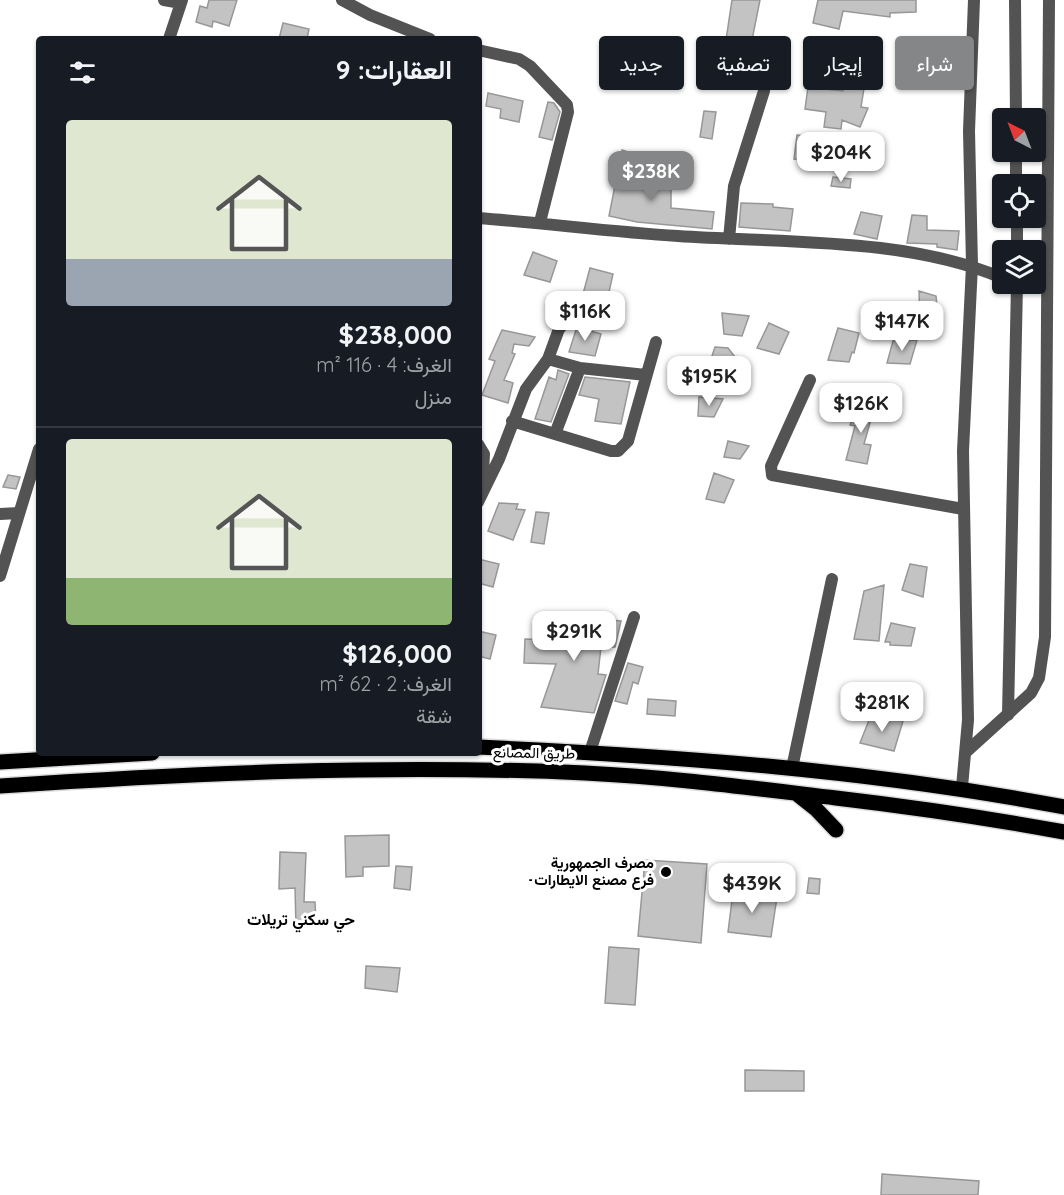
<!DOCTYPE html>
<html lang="ar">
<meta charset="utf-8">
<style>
:root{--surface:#171b24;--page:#242831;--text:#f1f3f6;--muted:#9ea1a6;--line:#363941;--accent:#858687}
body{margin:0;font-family:Quicksand,Vazirmatn,sans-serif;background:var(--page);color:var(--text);direction:rtl;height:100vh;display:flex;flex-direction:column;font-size:22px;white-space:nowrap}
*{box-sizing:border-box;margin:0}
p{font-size:20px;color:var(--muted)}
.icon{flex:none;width:33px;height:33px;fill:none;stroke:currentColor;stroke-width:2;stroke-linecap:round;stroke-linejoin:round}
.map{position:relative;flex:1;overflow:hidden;direction:ltr}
.drawer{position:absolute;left:36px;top:36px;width:446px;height:720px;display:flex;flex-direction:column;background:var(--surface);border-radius:6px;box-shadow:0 2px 4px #0004;direction:rtl}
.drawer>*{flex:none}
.banner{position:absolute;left:500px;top:36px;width:474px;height:54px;direction:rtl;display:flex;gap:12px}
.needle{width:39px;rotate:318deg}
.controls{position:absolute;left:992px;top:108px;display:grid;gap:12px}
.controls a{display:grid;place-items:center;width:54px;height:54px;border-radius:6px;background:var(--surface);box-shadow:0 2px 4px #0004;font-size:30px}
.price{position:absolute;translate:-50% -51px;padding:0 14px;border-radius:12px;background:#fff;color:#222;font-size:20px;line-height:39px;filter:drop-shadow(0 2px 3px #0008)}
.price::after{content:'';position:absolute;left:50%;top:36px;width:18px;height:14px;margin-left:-9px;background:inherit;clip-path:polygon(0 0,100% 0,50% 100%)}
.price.current{background:var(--accent);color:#fff}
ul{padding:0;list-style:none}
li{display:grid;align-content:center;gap:12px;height:318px;padding:0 30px}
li+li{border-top:2px solid var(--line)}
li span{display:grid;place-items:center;height:186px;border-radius:6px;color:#555}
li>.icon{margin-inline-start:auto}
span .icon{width:108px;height:108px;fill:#fffc;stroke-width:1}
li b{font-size:26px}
h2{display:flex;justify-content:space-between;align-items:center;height:72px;padding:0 30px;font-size:26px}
.pill{padding:0 21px;border-radius:6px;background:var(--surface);box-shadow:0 2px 4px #0004;font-size:21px;line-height:54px}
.pill.current{background:var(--accent);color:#fff}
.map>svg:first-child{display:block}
.building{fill:#c3c3c3;stroke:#979797;stroke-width:1.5}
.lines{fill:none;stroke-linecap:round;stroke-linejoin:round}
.major-casing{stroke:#dbdbdb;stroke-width:18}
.minor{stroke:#535353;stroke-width:12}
.major{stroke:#000;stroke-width:15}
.poi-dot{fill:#000;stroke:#fff;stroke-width:2}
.labels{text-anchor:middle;stroke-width:6;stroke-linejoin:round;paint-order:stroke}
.street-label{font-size:15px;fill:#000;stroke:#fff}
.poi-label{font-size:15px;font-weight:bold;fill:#000;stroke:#fff;text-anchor:end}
.neighbourhood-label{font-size:16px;font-weight:bold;fill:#000;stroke:#fff}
</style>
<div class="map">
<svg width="1064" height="1195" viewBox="0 0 1064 1195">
<rect width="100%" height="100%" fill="#fff"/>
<!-- building -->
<path class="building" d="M209 0H237L229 26 213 21 212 27 196 22 200 6 207 8Z
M732 0H760L747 65 723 60Z
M818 0H916V12L890 13V17L843 11 839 29 813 23Z
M283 23 309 29 307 39H279Z
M846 66 867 70 861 107 868 108 860 127 842 120 841 129 824 127 826 112 805 109 808 87 843 91Z
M488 93 523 101 519 122 500 118 501 109 486 106Z
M548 102 554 103 560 112 552 140 539 137Z
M704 111 716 112 712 139 700 137Z
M797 135 831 139 829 151 819 150 817 162 794 159Z
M622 150 635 154 628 180 671 186V208L714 212 712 229 637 222 609 216Z
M833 177 851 179 850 188 831 186Z
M741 203 773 204V207L793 209 790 231 739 227Z
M861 212 882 216 877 239 854 234Z
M912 215 927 216V230L959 231 957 250 937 247V244L907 243Z
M533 252 557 261 550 282 524 275Z
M590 268 613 274 607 301 583 294Z
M919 291 936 296 939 326 920 325Z
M722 313 749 316 742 336 724 334Z
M769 323 789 332 779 354 757 348Z
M577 327 601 334 595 356 569 352Z
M838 328 859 333 854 353 852 352 849 362 828 360Z
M502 330 535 337 529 346 514 344 512 353 515 354 504 380 513 383 508 403 482 395 495 361 489 359Z
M917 340 910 364 887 363 893 341Z
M715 347 728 348 735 357 730 371H707Z
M558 370 569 374 551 422 535 419 549 377 556 380Z
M585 377 630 382 621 424 595 421 599 399 579 395Z
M699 397 723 399 714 417 698 416Z
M861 400 875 405 864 444 871 445 867 464 846 460 855 426 850 425Z
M728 441 749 446 740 459 724 457Z
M714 473 734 480 724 503 706 499Z
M8 475 20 477 16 489 3 487Z
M499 503 518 504 516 509 525 510 513 540 488 531Z
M536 512 549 513 544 544 531 542Z
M478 559 499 564 493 587 478 583Z
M910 564 927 567 923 597 902 590Z
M884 585 879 641 854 639 864 591Z
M561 616 621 621 615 647H601L598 674 606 675 594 713 541 707 556 664 524 663 525 639 557 640Z
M891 623 915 628 911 646 890 645V642H885Z
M478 631 496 635 490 659 478 656Z
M628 663 643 667 638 684 633 682 627 704 615 701Z
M648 699 676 701 675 716 647 714Z
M871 715 903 721 894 751 860 743Z
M389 835V866L363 867V876L346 877 345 836Z
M280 852 306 853 304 902H315L316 922 304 923V927H296L295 888 279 889Z
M645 860 707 864 701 943 638 936Z
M396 866 412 867 410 890 394 888Z
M809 878 820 879 819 894 807 893Z
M733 892 777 897 771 937 728 932Z
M609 947 639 949 635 1005 605 1003Z
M366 966 400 968 397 992 365 988Z
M745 1070 804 1071V1091H745Z
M882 1174 979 1181 978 1195H881Z"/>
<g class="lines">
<defs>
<path id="major" d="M478 747C675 756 870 770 1064 807
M0 762 152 753
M0 786C194 773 390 764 585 773 669 777 752 788 836 798 912 807 988 818 1064 832
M797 794 816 809 836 830"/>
</defs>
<!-- major casing -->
<use href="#major" class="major-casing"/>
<!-- minor -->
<path class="minor" d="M164 0 181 3
M342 0 370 15 430 39
M1015 0 1016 118
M169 39 182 0
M478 50 519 59 530 66 567 105 568 112 540 222
M1016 152V184
M478 218C545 223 612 232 678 236 781 243 907 237 1002 278
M1017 218V250
M729 239 734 186 764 91
M1035 281 1047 279
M548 359 580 368 646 375
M810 380 771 466 772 475 963 509
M512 421 611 451H618L628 441 656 342
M555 434 580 368
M478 444 484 454 482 489
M478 502 499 459 526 389 548 359 559 329 565 322 579 316
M0 514 19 513
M0 576 39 449
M1008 715 1017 284
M590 752 634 617
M966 752 1031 693 1039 678 1045 637 1049 0
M792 768 832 579
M962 787 968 720 963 451 972 265 969 131 974 0"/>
<!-- major -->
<use href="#major" class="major"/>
</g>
<!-- markers -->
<circle class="poi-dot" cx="666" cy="872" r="6"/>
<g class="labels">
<!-- street labels -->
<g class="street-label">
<text transform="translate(534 753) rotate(1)" y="5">طريق المصانع</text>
</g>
<!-- poi labels -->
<g class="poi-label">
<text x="654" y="868">مصرف الجمهورية<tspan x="654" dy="17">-فرع مصنع الايطارات</tspan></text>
</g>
<!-- neighbourhood labels -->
<g class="neighbourhood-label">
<text x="301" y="925">حي سكني تريلات</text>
</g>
</g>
</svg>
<div class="controls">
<a><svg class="needle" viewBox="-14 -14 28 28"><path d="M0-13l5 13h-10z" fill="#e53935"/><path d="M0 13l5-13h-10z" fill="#9ea1a6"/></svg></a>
<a><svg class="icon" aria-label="locate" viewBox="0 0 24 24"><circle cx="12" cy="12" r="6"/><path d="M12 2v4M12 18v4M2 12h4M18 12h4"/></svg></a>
<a><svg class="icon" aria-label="layers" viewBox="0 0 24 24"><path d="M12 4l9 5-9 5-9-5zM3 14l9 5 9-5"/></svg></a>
</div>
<b class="price" style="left:841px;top:183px">$204K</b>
<b class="price current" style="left:651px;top:202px">$238K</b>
<b class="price" style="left:585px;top:342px">$116K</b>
<b class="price" style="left:902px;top:352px">$147K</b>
<b class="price" style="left:709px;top:407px">$195K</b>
<b class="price" style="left:861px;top:434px">$126K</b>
<b class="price" style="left:574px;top:662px">$291K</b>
<b class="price" style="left:882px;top:733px">$281K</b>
<b class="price" style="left:752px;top:914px">$439K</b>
<div class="banner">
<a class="pill current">شراء</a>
<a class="pill">إيجار</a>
<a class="pill">تصفية</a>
<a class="pill">جديد</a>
</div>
<section class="drawer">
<h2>العقارات: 9<svg class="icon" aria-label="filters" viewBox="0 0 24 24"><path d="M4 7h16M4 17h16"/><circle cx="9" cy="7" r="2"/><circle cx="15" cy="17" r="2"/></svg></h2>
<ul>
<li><span style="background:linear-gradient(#dfe7d0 75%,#9aa5b1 0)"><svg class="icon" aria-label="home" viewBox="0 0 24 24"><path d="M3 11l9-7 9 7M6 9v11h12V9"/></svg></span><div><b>$238,000</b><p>الغرف: 4 · 116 m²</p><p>منزل</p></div></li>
<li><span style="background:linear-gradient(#dfe7d0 75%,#8fb573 0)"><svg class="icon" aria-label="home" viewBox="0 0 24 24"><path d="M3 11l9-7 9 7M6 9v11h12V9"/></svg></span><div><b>$126,000</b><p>الغرف: 2 · 62 m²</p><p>شقة</p></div></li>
</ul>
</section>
</div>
